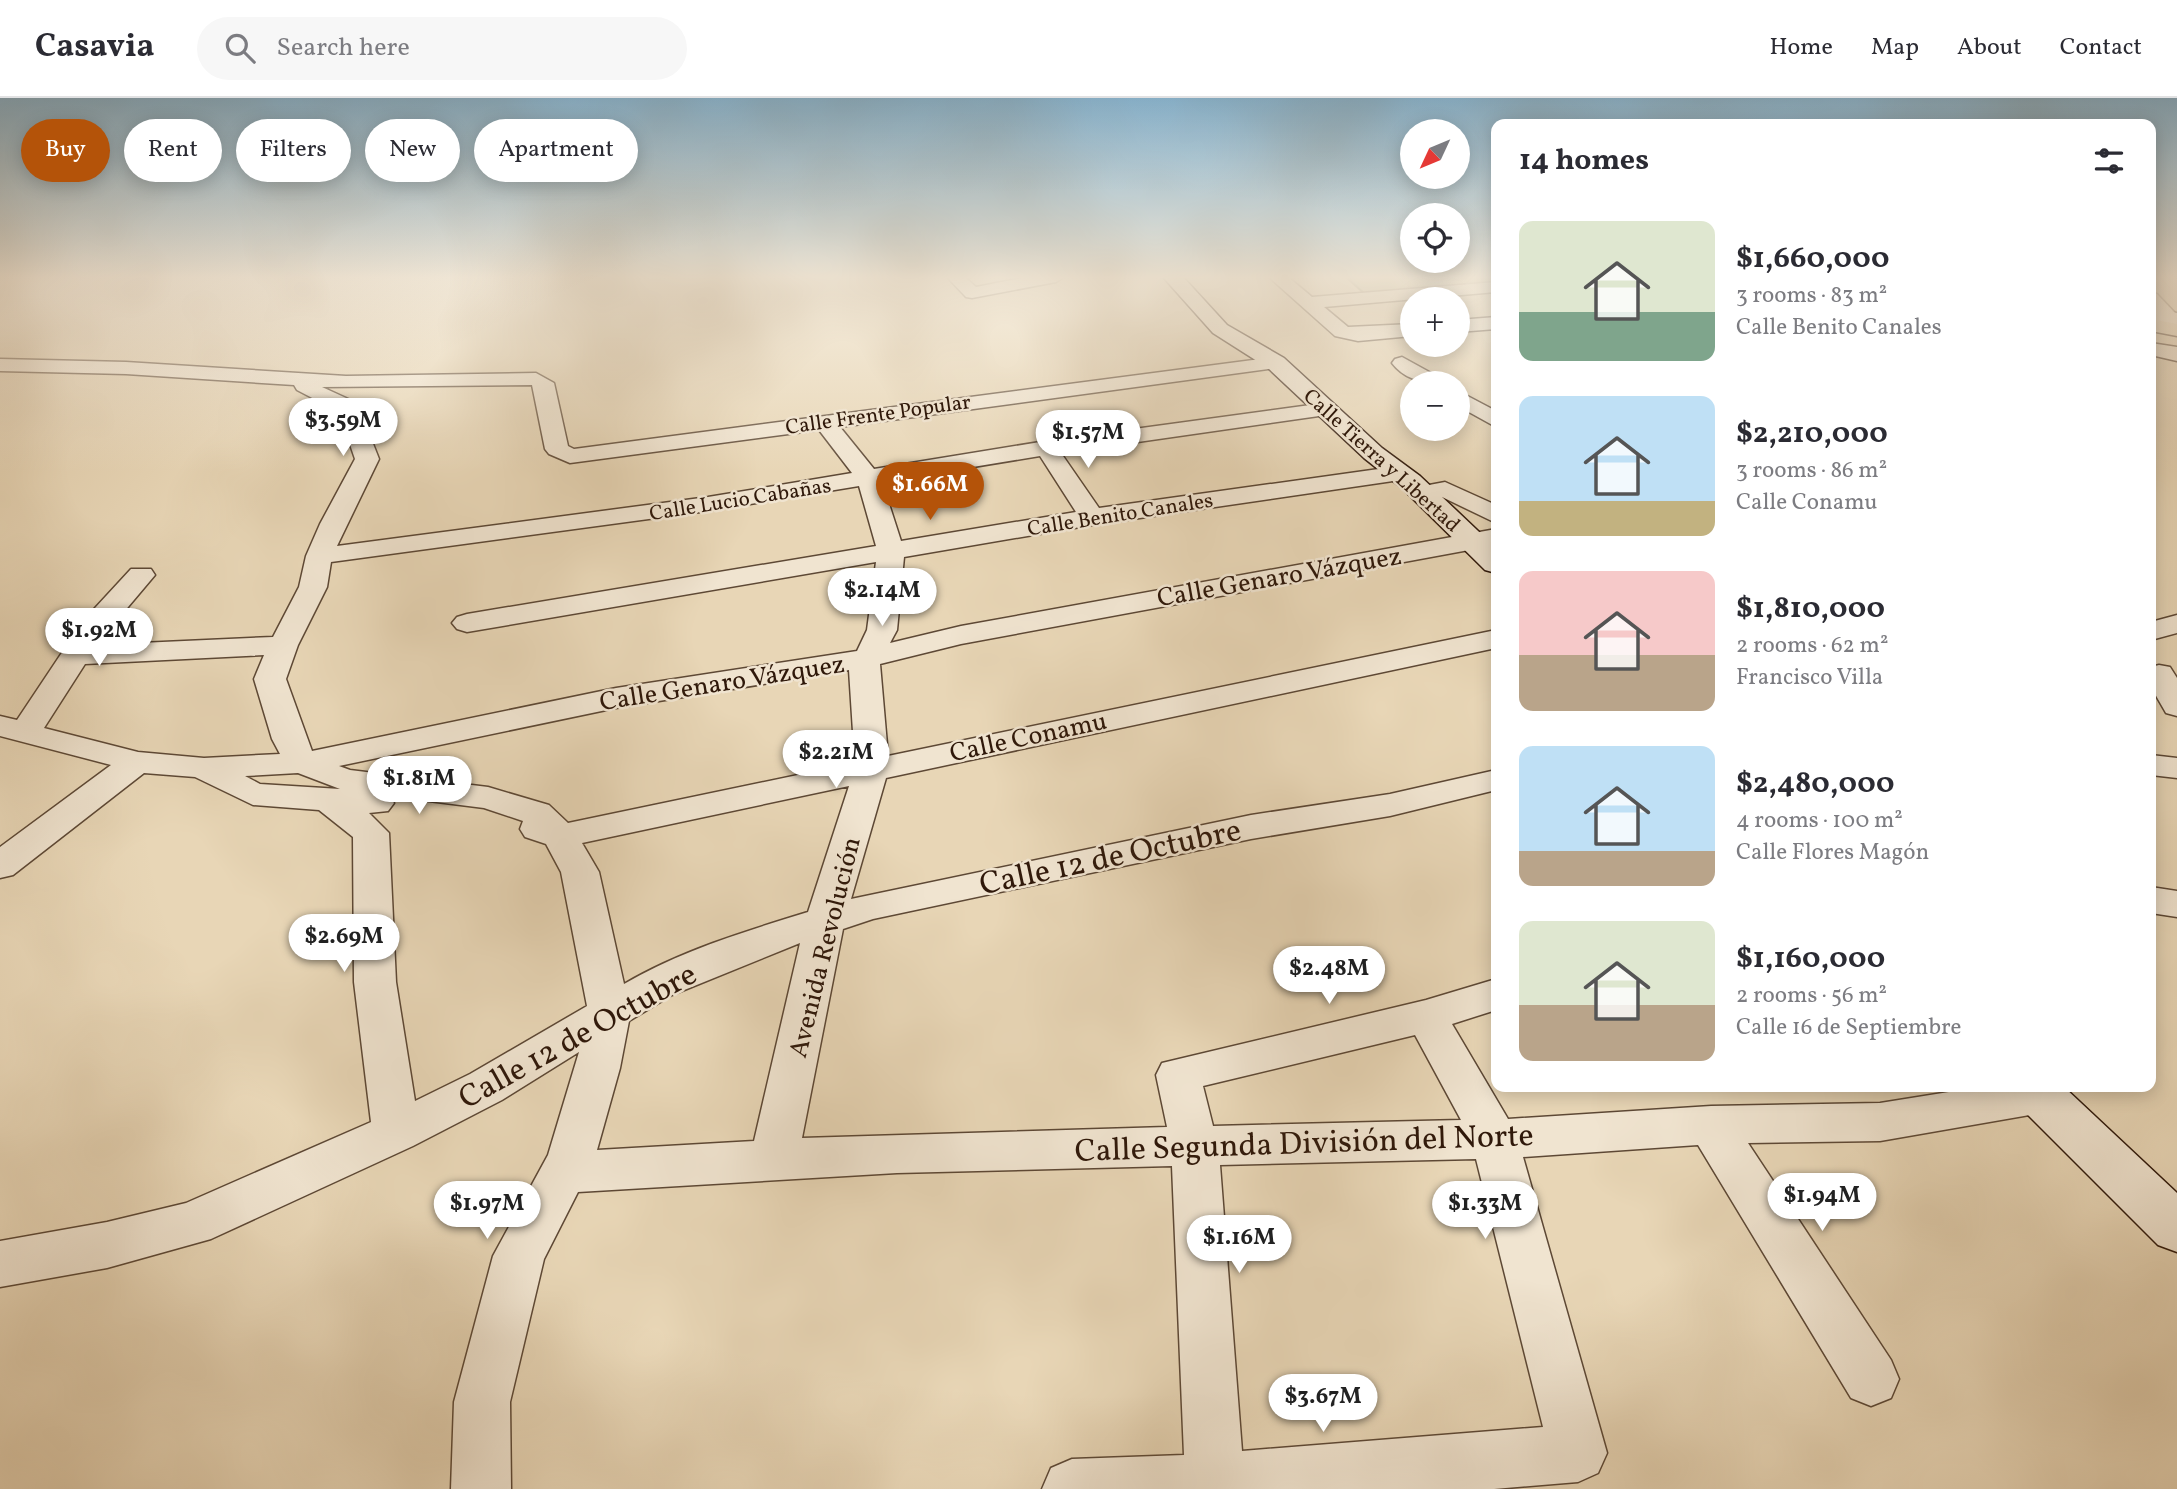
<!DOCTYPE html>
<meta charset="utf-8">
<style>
:root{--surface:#fff;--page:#f7f7f7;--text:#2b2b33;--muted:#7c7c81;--line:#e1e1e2;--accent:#b45309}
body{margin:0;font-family:Vollkorn,serif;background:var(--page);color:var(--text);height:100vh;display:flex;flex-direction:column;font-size:26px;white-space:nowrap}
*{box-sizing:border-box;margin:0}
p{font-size:23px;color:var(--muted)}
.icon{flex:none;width:38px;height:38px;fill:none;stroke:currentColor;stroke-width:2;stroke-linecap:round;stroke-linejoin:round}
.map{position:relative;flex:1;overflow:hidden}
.sheet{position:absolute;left:1491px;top:21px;width:665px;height:973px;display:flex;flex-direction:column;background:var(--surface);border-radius:14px;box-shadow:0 4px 18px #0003}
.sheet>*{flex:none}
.hud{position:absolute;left:21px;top:21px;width:665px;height:63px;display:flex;gap:14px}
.needle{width:46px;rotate:226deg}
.fabs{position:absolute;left:1400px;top:21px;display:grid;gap:14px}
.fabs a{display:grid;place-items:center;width:70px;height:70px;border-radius:50%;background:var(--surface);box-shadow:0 4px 18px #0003;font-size:35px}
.price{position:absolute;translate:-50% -60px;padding:0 16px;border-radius:24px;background:#fff;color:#222;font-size:23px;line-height:46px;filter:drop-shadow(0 2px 4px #0008)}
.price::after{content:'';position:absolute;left:50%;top:42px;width:21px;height:16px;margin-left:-10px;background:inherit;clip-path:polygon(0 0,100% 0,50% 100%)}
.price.on{background:var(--accent);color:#fff}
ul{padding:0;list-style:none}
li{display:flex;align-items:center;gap:21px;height:175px;padding:0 28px}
li span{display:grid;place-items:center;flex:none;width:196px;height:140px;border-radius:14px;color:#555}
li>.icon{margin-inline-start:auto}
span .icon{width:84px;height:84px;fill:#fffc;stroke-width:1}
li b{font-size:30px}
h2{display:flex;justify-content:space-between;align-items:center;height:84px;padding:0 28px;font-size:30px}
.chip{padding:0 24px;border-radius:32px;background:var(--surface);box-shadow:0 4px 18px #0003;font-size:24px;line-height:63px}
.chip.on{background:var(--accent);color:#fff}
header{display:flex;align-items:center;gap:42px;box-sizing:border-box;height:98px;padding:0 35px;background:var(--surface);border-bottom:2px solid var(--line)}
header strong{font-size:33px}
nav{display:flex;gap:38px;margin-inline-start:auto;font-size:24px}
.search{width:490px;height:63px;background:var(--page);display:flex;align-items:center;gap:18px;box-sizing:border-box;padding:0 24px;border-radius:38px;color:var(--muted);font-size:26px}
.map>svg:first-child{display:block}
.green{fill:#bebc88;stroke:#766a49;stroke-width:2}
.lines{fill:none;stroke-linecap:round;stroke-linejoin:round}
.street-casing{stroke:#5d4835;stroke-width:3}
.secondary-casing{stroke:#2f180a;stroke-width:3}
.primary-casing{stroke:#2f180a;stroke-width:3}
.street{fill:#f0e4d0;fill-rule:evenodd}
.secondary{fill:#f0e4d0;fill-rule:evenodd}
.primary{fill:#e8d6b6;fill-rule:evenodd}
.labels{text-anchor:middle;stroke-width:5;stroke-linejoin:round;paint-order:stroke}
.far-street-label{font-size:21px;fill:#2f180a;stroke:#f0e4d0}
.street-label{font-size:26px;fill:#2f180a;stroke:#f0e4d0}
.near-street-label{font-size:32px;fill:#2f180a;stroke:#f0e4d0}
</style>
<header>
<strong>Casavia</strong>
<div class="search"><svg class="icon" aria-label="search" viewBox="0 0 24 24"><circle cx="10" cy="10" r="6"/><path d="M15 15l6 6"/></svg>Search here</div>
<nav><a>Home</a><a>Map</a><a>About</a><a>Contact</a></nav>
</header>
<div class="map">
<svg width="2177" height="1391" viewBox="0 0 2177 1391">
<rect width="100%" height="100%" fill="#e8d6b6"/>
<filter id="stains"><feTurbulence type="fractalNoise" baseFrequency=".00286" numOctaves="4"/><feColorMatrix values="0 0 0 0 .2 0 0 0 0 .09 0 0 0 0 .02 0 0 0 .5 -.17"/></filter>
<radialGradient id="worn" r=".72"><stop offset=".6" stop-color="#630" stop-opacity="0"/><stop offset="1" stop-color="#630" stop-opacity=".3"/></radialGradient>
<!-- green -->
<path class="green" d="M1346 179H1496V186L1366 197Z"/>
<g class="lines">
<defs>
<path id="street" d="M947 179H965L976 189 1027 179H1064L1056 184 972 200 966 199Z
M1269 179H1288L1312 199 1496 184V194L1324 209 1348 229 1412 226V238L1358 243 1335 238Z
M2151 195 2157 196 2176 216V224H2162L2151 211Z
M1496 219V231L1458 234V222Z
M1276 259 1283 261 1286 265 1283 269 840 329 874 371 1046 343 1325 305 1336 311 1333 316 1061 355 1099 410 1400 368 1408 370 1412 375 1408 380 1400 382 1092 427 904 459 897 532 890 545 961 528 1496 431V447L961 546 880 566 888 658 1496 532V550L886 680 851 801 1251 717 1390 696 1496 672V692L1390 718 1251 741 873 821 843 831 802 1040 1167 1029 1156 977 1162 965 1426 902 1496 881V912L1452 926 1508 1021 1711 1008 1880 1005 1980 989H2059L2064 997 2057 1010 2041 1015 1880 1043 1748 1045 1891 1262 1899 1281 1891 1300 1871 1308 1851 1300 1698 1047 1523 1059 1607 1355 1598 1375 1578 1384 1494 1391H1042L1051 1370 1072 1361 1184 1357 1172 1068 897 1075 578 1094 544 1161 510 1304 511 1391H451L454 1304 493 1158 548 1057 579 954 502 1002 413 1048 211 1141 107 1170 0 1189V1143L107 1124 186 1105 371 1024 354 884 353 739 319 712 253 707 195 679 144 675 13 777 0 780V749L111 667 0 638V618L17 622 83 523 131 471H151L155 477 96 547 273 539 299 489 306 458 320 426 355 361 339 314 297 292 294 287 126 276 0 273V261L126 264 346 278 536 275 554 285 568 348 574 351ZM532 287 545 351 549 356 570 365 819 332 852 375 708 399 337 448 379 361 357 305 322 289ZM1040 358 1076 414 901 443 882 384ZM859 388 876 448 467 516 457 519 452 525 457 531 467 534 876 464 867 532 857 553 616 590 312 653 286 581 298 547 327 489 331 464 708 413ZM264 557 254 581 272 641 280 656 204 660 138 654 44 630 85 566ZM849 572 855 665 568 725 549 707 488 689 350 672 339 668 616 610ZM298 675 340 691 260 686 245 678ZM849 688 808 814C746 833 680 853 624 886L599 774 582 745ZM389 698 484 710 523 723 520 731 525 739 546 746 561 774 587 908 470 976 415 1003 396 884 389 735 369 715 388 713 394 705ZM800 845 754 1043 597 1052 620 970 629 923 672 897ZM1415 937 1461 1022 1213 1028 1203 988ZM1476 1061 1543 1329 1242 1353 1220 1067Z
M1402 259 1442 281 1445 285C1425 286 1405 282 1392 265L1395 261Z
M1458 293 1496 313V329L1458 308Z
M1445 384 1496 407V425L1442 399 1422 402 1413 400 1410 395 1413 390Z
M2177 517V535L2151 542V524Z
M2159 567 2170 569 2177 580V618L2166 615 2151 589V569Z
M2151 657 2177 660V680L2151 677Z
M2151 789 2177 793V819L2151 815Z"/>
<path id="secondary" d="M1163 179H1183L1227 227 1284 260 1382 350 1420 378 1496 450V475L1485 472 1402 390 1364 360 1268 270 1213 235Z
M2151 211 2177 215V227L2151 223Z
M2151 245 2177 249V263L2151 257Z
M2007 989H2064L2177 1095V1154L2158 1147 2014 1003Z"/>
<path id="primary" d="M2151 221 2177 226V238L2151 233Z"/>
</defs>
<!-- street casing -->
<use href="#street" class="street-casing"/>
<!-- secondary casing -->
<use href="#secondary" class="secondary-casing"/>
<!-- primary casing -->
<use href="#primary" class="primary-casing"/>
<!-- street -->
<use href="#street" class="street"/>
<!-- secondary -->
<use href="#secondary" class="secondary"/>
<!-- primary -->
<use href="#primary" class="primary"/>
</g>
<!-- sky -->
<linearGradient id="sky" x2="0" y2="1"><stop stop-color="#88b6d3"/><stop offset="0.48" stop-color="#f5edde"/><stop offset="1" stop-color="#f5edde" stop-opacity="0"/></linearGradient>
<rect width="2177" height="374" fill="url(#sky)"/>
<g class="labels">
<!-- far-street labels -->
<g class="far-street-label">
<text transform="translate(878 316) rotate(-8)" y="7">Calle Frente Popular</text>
<text transform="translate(1382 362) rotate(42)" y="7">Calle Tierra y Libertad</text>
<text transform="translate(740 401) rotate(-9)" y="7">Calle Lucio Cabañas</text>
<text transform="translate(1120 416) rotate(-9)" y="7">Calle Benito Canales</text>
</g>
<!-- street labels -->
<g class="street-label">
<text transform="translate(1279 478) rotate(-10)" y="9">Calle Genaro Vázquez</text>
<text transform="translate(722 584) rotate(-9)" y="9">Calle Genaro Vázquez</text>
<text transform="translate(1028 638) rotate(-12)" y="9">Calle Conamu</text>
<text transform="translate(824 849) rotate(-76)" y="9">Avenida Revolución</text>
</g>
<!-- near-street labels -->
<g class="near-street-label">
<text transform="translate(1110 758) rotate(-12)" y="11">Calle 12 de Octubre</text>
<text transform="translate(577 937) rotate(-29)" y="11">Calle 12 de Octubre</text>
<text transform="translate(1304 1044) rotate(-2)" y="11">Calle Segunda División del Norte</text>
</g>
</g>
<rect width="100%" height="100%" filter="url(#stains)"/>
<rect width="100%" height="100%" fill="url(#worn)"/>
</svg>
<div class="fabs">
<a><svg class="needle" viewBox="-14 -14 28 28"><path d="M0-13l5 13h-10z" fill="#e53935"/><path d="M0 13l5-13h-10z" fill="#7c7c81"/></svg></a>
<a><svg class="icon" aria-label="locate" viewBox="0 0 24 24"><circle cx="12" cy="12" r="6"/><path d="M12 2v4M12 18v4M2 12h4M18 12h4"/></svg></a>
<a>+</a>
<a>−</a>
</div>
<b class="price" style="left:343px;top:360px">$3.59M</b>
<b class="price" style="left:1088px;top:372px">$1.57M</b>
<b class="price on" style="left:930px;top:424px">$1.66M</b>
<b class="price" style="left:882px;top:530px">$2.14M</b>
<b class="price" style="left:99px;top:570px">$1.92M</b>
<b class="price" style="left:836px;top:692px">$2.21M</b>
<b class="price" style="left:419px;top:718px">$1.81M</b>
<b class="price" style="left:344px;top:876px">$2.69M</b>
<b class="price" style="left:1329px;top:908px">$2.48M</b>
<b class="price" style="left:1822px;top:1135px">$1.94M</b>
<b class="price" style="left:487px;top:1143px">$1.97M</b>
<b class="price" style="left:1485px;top:1143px">$1.33M</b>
<b class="price" style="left:1239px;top:1177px">$1.16M</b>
<b class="price" style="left:1323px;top:1336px">$3.67M</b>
<div class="hud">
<a class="chip on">Buy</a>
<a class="chip">Rent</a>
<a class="chip">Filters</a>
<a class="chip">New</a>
<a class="chip">Apartment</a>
</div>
<section class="sheet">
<h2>14 homes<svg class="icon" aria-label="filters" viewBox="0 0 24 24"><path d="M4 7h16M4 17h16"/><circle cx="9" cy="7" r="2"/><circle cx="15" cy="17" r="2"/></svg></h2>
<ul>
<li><span style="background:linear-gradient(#dfe7d0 65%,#7fa58c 0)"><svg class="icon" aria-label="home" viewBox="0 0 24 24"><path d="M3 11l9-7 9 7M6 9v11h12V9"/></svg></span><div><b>$1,660,000</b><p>3 rooms · 83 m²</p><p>Calle Benito Canales</p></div></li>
<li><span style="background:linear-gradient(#bfe0f5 75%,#c2b280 0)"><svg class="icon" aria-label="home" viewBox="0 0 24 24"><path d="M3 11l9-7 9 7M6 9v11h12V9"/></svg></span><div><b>$2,210,000</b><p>3 rooms · 86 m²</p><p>Calle Conamu</p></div></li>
<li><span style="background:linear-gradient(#f6c9c9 60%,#b9a48a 0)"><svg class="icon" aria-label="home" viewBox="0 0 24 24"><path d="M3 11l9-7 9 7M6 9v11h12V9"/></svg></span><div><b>$1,810,000</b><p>2 rooms · 62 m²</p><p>Francisco Villa</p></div></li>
<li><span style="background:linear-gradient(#bfe0f5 75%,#b9a48a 0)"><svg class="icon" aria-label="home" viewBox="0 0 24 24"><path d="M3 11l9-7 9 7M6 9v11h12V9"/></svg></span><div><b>$2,480,000</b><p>4 rooms · 100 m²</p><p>Calle Flores Magón</p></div></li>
<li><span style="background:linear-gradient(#dfe7d0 60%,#b9a48a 0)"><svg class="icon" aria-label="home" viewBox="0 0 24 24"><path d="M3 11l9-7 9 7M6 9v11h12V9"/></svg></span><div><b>$1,160,000</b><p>2 rooms · 56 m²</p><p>Calle 16 de Septiembre</p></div></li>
</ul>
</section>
</div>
